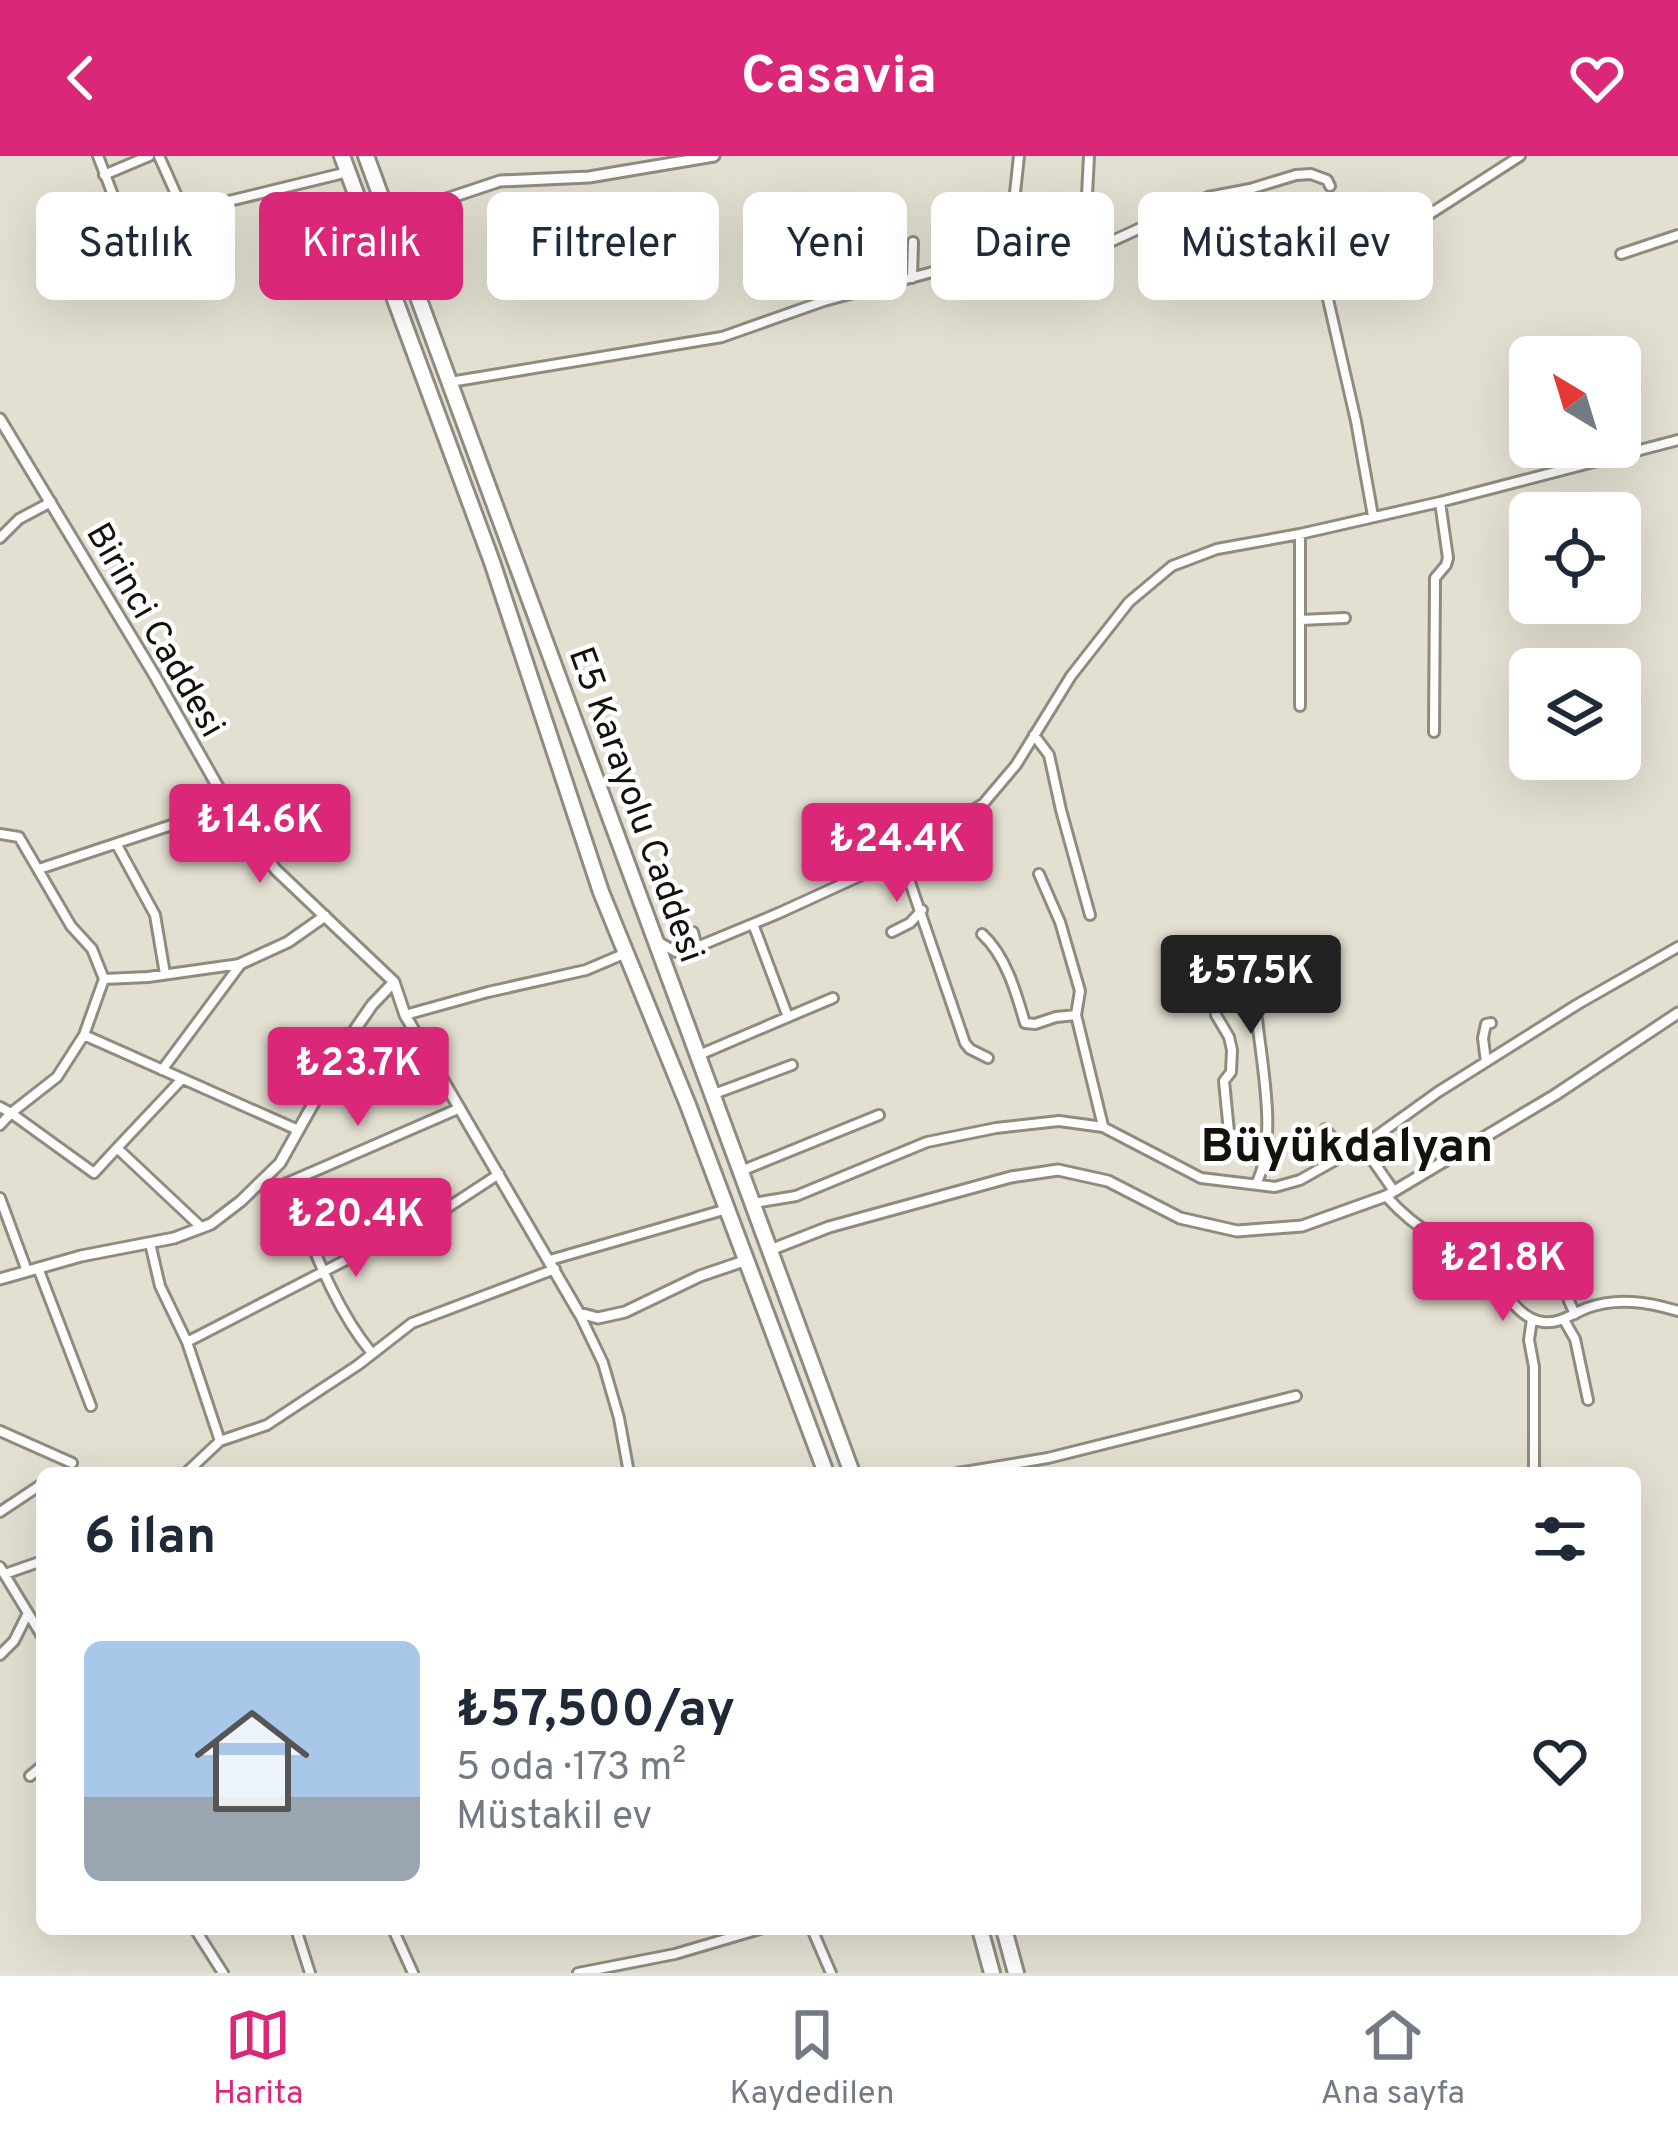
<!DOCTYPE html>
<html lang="tr">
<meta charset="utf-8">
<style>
:root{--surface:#fff;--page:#f6f6f7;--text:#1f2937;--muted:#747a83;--line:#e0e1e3;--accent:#db2777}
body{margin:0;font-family:Overpass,sans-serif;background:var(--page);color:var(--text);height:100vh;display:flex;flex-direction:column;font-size:45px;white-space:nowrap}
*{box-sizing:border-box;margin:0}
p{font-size:39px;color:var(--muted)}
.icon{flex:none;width:66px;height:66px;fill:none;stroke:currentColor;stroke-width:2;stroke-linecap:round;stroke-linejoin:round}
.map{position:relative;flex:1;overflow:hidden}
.details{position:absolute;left:36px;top:1311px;width:1605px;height:468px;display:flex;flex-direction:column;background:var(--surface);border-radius:18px;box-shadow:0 12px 48px #0002}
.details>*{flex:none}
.hud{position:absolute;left:36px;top:36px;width:1608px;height:108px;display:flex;gap:24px}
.needle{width:78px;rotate:322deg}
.fabs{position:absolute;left:1509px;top:180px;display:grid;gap:24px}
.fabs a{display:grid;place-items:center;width:132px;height:132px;border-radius:18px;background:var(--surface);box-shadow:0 12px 48px #0002;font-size:60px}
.price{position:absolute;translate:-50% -102px;padding:0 27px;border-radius:12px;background:var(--accent);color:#fff;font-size:39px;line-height:78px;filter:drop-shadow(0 3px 6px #0008)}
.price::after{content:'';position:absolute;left:50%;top:72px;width:36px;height:27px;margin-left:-18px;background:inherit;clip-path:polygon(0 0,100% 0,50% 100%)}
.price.active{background:#222;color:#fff}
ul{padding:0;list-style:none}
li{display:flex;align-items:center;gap:36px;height:300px;padding:0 48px}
li span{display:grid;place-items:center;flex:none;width:336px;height:240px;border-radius:18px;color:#555}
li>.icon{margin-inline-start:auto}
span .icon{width:144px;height:144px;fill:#fffc;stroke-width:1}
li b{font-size:51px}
h2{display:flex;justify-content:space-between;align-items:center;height:144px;padding:0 48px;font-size:51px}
.pill{padding:0 42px;border-radius:18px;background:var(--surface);box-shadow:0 12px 48px #0002;font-size:42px;line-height:108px}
.pill.active{background:var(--accent);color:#fff}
header{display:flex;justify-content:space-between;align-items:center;height:156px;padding:0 48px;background:var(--accent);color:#fff;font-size:54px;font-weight:700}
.tab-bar{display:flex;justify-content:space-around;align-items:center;height:168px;border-top:3px solid var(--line);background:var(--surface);font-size:33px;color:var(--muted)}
.tab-bar a{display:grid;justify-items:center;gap:6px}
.tab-bar .active{color:var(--accent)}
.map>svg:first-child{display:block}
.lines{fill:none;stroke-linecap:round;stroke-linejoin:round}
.minor-casing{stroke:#8f8c7f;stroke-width:14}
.tertiary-casing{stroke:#8f8c7f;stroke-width:15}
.trunk-casing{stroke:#8f8c7f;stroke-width:20}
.minor{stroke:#fff;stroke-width:8}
.tertiary{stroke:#fff;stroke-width:9}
.trunk{stroke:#fff;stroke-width:14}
.labels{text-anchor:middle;stroke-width:9;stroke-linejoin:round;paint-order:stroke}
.street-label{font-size:36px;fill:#12110c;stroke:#fff}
.district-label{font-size:48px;font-weight:bold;fill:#12110c;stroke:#fff}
</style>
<header><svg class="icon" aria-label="back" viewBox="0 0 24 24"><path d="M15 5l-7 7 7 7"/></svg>Casavia<svg class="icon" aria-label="heart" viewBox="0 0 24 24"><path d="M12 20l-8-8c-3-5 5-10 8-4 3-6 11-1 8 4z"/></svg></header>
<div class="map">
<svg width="1678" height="1817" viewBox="0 0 1678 1817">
<rect width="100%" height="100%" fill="#e3e0d2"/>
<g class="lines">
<defs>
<path id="minor" d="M98 0 126 73 184 56 348 16
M159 0 184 56
M104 19 149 0
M1084 98 1089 0
M1621 98 1678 79
M1008 101 1019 0
M885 115 890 129
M912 122 913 86
M450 226 722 181 824 145 955 110 1008 101 1084 98 1208 41 1250 33 1296 19 1311 18 1327 24 1330 30
M1373 360 1356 265 1324 126 1520 0
M1300 378V550
M0 382 19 363 51 346
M1300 464 1345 462
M1434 576 1435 422 1446 409 1448 402 1440 346
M1034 579 1049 599 1061 654 1090 759
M0 678 19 681 71 770 92 793 104 823
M935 681 945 703 950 708
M117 689 155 759 165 818
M901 700 965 887 970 893 988 902
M39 713 229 650
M1039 718 1060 766 1080 835 1076 859 1103 970
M693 776 697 791
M892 776 910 767 922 754
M982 778C1006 800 1016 836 1025 867L1035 868 1056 861 1076 859
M657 785 676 796 697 791 779 757 886 708 983 648 1016 609 1071 520 1129 446 1172 410 1217 393 1300 378 1440 346 1678 284
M1246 805 1252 846 1257 863C1262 910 1278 986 1256 1028
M405 859 488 836 586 814 626 797
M1216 859 1229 881 1232 894 1231 916 1224 925 1229 976 1239 981 1268 983
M788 861 833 842
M84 879 298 974
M284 891 333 912
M699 899 788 861 753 768
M1486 906 1483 882 1486 868 1491 867
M162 914 240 809
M182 923 117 992 202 1072
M714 938 792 909
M0 951 11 957 0 969
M1325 973 1346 998
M1362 989 1394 1035
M117 992 94 1017 11 957 57 921 84 879 104 823 148 821 240 808
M741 1015 879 959
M258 1028 278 1031 460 952
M287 1028C311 1084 332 1149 371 1196
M1386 1040C1401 1057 1416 1070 1436 1081 1452 1090 1470 1095 1484 1109 1502 1127 1514 1162 1543 1166 1560 1168 1572 1158 1587 1152 1617 1141 1648 1146 1678 1155
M0 1042 27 1115
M754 1047 796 1040 927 986 996 972 1059 965 1103 971 1201 1022 1275 1031 1300 1024 1371 984 1438 936 1578 848 1678 791
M1568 1075 1569 1145 1575 1158
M150 1087 160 1130 187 1186 220 1285
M550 1104 727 1053
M38 1112 91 1250
M579 1157 603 1207 619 1262 629 1317
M1532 1163 1529 1184 1534 1211V1317
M1564 1164 1575 1183 1588 1244
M187 1186 447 1052 499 1018
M0 1275 72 1307
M186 1317 220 1285 267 1269 358 1209 412 1167 555 1113
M958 1317 1048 1302 1296 1240
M0 1356 42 1328
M0 1411 42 1480
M5 1418 42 1405
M0 1499 14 1485 27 1459
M30 1620 42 1610
M195 1773 223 1817
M296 1773 310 1817
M393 1773 413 1817
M812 1773 831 1817
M578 1817 675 1798 760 1773"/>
<path id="tertiary" d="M389 62 500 25 589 21 714 0
M0 263 155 520 239 668 276 714 394 826 405 859 579 1157 598 1162 625 1156 700 1120 747 1104
M240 808 288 786 325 760
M770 1094 829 1071 1011 1021 1058 1014 1108 1025 1180 1062 1237 1075 1302 1070 1386 1040 1555 939 1678 857
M0 1123 81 1100 174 1082 211 1068 241 1045 280 1007 354 875 372 849 394 826"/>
<path id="trunk" d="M342 0 492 406 601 736 688 949 826 1317
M366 0 852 1317
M980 1773 992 1817
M1004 1773 1016 1817"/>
</defs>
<!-- minor casing -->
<use href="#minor" class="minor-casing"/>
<!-- tertiary casing -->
<use href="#tertiary" class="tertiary-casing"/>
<!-- trunk casing -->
<use href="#trunk" class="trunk-casing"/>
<!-- minor -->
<use href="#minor" class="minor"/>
<!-- tertiary -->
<use href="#tertiary" class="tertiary"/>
<!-- trunk -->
<use href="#trunk" class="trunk"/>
</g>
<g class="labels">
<!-- street labels -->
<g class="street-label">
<text transform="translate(157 473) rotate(60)" y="13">Birinci Caddesi</text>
<text transform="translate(638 648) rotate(70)" y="13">E5 Karayolu Caddesi</text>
</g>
<!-- district labels -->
<g class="district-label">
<text x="1347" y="1005">Büyükdalyan</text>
</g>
</g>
</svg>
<div class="fabs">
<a><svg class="needle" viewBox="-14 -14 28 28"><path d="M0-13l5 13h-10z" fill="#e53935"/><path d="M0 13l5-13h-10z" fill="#747a83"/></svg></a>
<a><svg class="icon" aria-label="locate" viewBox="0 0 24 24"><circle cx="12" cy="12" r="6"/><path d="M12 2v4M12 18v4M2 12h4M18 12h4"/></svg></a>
<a><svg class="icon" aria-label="layers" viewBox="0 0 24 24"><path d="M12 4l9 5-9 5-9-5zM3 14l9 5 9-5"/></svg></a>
</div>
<b class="price" style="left:260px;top:730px">₺14.6K</b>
<b class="price" style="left:897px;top:749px">₺24.4K</b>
<b class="price active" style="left:1251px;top:881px">₺57.5K</b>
<b class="price" style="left:358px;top:973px">₺23.7K</b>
<b class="price" style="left:356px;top:1124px">₺20.4K</b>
<b class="price" style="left:1503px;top:1168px">₺21.8K</b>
<div class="hud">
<a class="pill">Satılık</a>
<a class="pill active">Kiralık</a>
<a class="pill">Filtreler</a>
<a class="pill">Yeni</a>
<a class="pill">Daire</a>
<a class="pill">Müstakil ev</a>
</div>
<section class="details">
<h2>6 ilan<svg class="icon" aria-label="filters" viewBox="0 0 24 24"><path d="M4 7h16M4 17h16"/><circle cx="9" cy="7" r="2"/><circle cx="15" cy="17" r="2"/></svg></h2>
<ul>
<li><span style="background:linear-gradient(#a9c7e8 65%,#9aa5b1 0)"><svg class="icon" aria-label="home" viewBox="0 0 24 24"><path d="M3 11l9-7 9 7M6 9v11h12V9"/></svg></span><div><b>₺57,500/ay</b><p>5 oda · 173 m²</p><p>Müstakil ev</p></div><svg class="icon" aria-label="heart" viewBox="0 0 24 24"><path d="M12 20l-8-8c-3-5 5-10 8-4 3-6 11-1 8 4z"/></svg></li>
</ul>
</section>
</div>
<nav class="tab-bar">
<a class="active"><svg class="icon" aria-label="map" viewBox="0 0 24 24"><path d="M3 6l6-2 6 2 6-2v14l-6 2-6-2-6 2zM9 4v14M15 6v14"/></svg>Harita</a>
<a><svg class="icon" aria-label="saved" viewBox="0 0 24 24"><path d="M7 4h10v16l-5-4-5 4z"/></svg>Kaydedilen</a>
<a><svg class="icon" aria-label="home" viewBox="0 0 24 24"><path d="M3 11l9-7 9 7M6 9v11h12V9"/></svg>Ana sayfa</a>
</nav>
